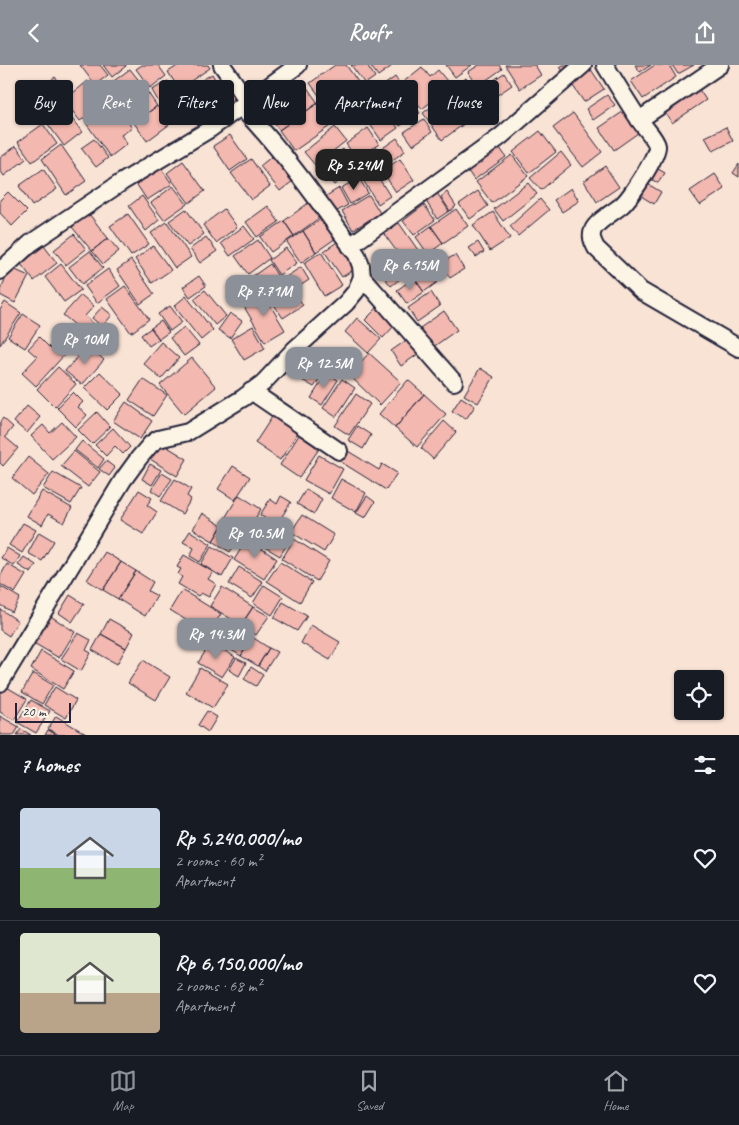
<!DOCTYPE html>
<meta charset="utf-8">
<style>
:root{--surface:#171b24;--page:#242831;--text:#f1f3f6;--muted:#9ea1a6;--line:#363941;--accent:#8c9099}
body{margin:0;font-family:Caveat,sans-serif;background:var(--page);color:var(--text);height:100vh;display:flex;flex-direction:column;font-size:19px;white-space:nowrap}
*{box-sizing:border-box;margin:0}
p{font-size:16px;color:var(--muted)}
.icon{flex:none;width:28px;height:28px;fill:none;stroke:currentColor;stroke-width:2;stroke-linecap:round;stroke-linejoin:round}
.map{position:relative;height:670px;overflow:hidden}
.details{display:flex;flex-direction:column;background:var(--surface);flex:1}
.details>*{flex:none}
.top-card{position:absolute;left:15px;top:15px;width:710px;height:45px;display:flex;gap:10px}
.controls{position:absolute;left:674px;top:605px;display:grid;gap:10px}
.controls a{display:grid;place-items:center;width:50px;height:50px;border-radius:5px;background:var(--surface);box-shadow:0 1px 4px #0004;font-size:25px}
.scale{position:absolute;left:15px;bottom:12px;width:56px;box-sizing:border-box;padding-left:5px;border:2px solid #22223b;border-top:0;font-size:14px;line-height:18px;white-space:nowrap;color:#22223b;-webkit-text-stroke:4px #fcf5e5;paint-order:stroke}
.price{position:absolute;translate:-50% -42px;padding:0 11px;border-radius:10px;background:var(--accent);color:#fff;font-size:16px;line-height:32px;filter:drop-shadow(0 1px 2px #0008)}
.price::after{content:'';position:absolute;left:50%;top:30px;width:15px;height:11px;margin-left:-8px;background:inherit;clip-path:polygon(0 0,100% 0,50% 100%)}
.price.active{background:#222;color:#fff}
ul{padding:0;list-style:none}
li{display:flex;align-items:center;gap:15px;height:125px;padding:0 20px}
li+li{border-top:1px solid var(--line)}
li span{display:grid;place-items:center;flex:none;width:140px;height:100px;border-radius:5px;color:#555}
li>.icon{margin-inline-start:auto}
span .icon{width:60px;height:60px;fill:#fffc;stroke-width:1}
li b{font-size:21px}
h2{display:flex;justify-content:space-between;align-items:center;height:60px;padding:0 20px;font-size:21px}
.tag{padding:0 18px;border-radius:5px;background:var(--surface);box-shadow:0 1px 4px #0004;font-size:18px;line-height:45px}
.tag.active{background:var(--accent);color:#fff}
header{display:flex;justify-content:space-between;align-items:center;height:65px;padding:0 20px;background:var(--accent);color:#fff;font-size:22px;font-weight:700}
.tab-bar{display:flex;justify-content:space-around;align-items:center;height:70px;border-top:1px solid var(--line);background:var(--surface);font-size:14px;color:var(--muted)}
.tab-bar a{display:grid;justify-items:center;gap:2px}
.tab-bar .active{color:var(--accent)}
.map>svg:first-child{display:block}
.building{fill:#f3b8af;stroke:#22223b}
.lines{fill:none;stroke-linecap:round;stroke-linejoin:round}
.minor-casing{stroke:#22223b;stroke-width:20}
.minor{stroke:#fcf5e5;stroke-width:16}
</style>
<header><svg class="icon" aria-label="back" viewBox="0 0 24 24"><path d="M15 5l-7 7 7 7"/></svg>Roofr<svg class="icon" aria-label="share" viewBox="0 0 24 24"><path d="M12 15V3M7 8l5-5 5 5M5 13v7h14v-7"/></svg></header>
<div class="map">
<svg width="739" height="670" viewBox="0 0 739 670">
<rect width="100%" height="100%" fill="#f9e3d5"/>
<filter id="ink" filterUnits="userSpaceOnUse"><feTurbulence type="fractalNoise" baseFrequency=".02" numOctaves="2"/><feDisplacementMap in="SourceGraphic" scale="10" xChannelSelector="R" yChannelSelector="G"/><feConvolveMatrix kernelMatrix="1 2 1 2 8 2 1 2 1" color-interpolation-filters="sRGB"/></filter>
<g filter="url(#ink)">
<!-- building -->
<path class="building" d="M80 0H100L108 10 95 20Z
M103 0H126V1L112 12Z
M142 0H158L166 11 150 23 136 4Z
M179 0H208L210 3 179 24 168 7Z
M335 0H346L366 28 334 51 310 18Z
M351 0H367L375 12 365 19Z
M370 0H391L392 1 378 11Z
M446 0H472L455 12Z
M479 0H499L502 4 478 21 468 7Z
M505 0H535L541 10 520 24Z
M563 0H588L604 24 584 37 560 2Z
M635 0H651L640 7Z
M655 0H669L676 12 643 34 631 16Z
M672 0H694L678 9Z
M422 2 430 12 438 5 451 21 422 44 402 18Z
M130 4 144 22 121 40 107 21Z
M504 8 512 20 493 33 485 21Z
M212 9 222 26 190 46 179 29Z
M55 12 69 29 38 54 24 36Z
M395 12 407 29 387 43 376 26Z
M466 13 474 22 455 38 447 29Z
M88 16 104 38 80 56 64 35Z
M168 16 184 43 167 52 152 25Z
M306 21 318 38 279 65 267 48Z
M144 22 157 41 134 58 121 40Z
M232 22 238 30 209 51 203 43Z
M698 23 706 35 672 58 664 46Z
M475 26 487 42 442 75 423 48 445 32 452 42Z
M407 29 420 48 400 61 387 43Z
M607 30 615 40 593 55 586 44Z
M318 38 333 59 294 86 279 65Z
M383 40 398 63 381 75 365 52Z
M157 41 170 59 147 76 134 58Z
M65 44 82 67 64 81 47 58Z
M104 45 111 54 121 47 132 63 121 70 127 79 110 92 86 58Z
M624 46 638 68 614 85 599 63Z
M573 48 602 87 583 102 553 63Z
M424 54 432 67 413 80 404 67Z
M43 59 57 79 32 97 18 77Z
M335 62 346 76 315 100 304 87Z
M726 62 733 76 713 86 705 72Z
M368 63 379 79 357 94 346 79Z
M540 66 556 87 529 108 513 87Z
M230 70 247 94 230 106 213 81Z
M397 73 405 86 376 107 367 94Z
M94 74 108 93 96 102 81 83Z
M61 80 86 116 66 130 42 94Z
M16 81 26 94 4 111 0 105V93Z
M500 83 506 92 474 115 468 106Z
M343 84 357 102 334 120 320 102Z
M277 87 298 112 280 126 260 101Z
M561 87 571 100 541 125 530 113Z
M512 90 528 111 492 138 476 117Z
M251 94 270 121 251 135 231 108Z
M400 94 414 115 396 127 382 106Z
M183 96 205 126 189 138 167 108Z
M370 99 390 131 378 139 358 107Z
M739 99V112L733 108Z
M159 100 172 119 147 135 135 117Z
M605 101 619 122 597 137 584 116Z
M653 101 665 108 658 118 647 112Z
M43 104 57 124 32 141 19 121Z
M715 109 725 124 700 140 690 126Z
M359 113 368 128 350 139 341 123Z
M528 118 537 129 503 156 494 144Z
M648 119 661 127 654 139 641 131Z
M173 121 187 139 164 155 151 138Z
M339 123 348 140 332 149 323 133Z
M571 123 579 136 562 147 554 135Z
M478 126 488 141 470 154 459 139Z
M8 127 27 146 12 161 0 148V135Z
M447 127 456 141 450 146 441 132Z
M437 128 449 146 437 154 426 136Z
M369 130 380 148 353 165 342 146Z
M142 131 159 155 146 166 129 141Z
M540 134 549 145 518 171 510 161Z
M311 136 322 151 294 171 284 156Z
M424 140 435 155 414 170 403 156Z
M268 141 279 157 257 172 246 157Z
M186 144 204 169 188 181 169 156Z
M224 144 237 162 216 178 203 160Z
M456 144 468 161 443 178 431 161Z
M493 147 510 173 490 186 473 160Z
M89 149 108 173 92 186 72 162Z
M128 149 149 179 131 191 110 161Z
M325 151 339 171 316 187 303 166Z
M284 156 294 171 271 187 260 172Z
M167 157 191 192 175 203 151 168Z
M399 158 425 195 411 206 384 169Z
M244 161 254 174 230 191 221 178Z
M431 161 443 178 428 189 416 172Z
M303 166 316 187 301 198 287 177Z
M74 169 86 184 66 200 54 185Z
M206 172 217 186 200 198 190 184Z
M108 173 119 186 103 199 92 186Z
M258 175 270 193 248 209 235 191Z
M340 175 358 202 342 212 324 186Z
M478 177 484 187 476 192 469 183Z
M44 181 57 198 34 216 21 199Z
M153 181 171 205 152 218 135 194Z
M286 183 297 198 279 210 269 195Z
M392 185 409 207 391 221 374 199Z
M90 186 103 203 82 219 69 202Z
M321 187 342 220 324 231 304 198Z
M455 190 464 204 450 213 441 198Z
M131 195 154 229 140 239 117 205Z
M61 199 81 225 64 237 45 212Z
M270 199 279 213 262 225 253 211Z
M434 199 443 213 424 227 414 213Z
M301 202 309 215 294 225 286 212Z
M11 203 29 211 15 238 0 230V225Z
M108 204 120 221 97 238 85 221Z
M199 211 206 221 190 232 183 222Z
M414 213 424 227 407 239 397 225Z
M286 215 303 240 283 253 266 228Z
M125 221 149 254 131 268 107 234Z
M205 225 226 251 215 260 194 234Z
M431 227 440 241 417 257 408 243Z
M263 228 285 265 265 277 243 240Z
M81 230 94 241 85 251 117 280 110 289 91 273 81 285 72 277 82 266 63 250Z
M186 231 213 265 201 275 174 241Z
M5 237 21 248 0 280V245Z
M170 241 182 257 170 266 158 249Z
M102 242 112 250 102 262 92 253Z
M377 243 395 260 383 273 365 255Z
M444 246 457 265 433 282 420 263Z
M230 248 242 256 230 273 218 265Z
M23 249 40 260 25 283 8 272Z
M357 253 381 274 368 288 345 267Z
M161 256 169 267 159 274 151 263Z
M253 261 265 283 244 295 231 274Z
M184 262 199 280 184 291 170 273Z
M151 263 159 274 149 281 141 270Z
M39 272 51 284 57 278 67 287 36 321 22 308 37 292 28 284Z
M408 274 418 289 401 301 391 286Z
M161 277 179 293 161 314 143 298Z
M88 280 104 295 82 320 65 306Z
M369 288 401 317 380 340 349 310Z
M192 293 216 322 184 349 160 320Z
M314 296 326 304 314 322 302 315Z
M58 302 76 319 55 342 37 324Z
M480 303 494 312 478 338 464 330Z
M100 307 123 329 107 345 84 323Z
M327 308 338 315 322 340 311 333Z
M143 314 167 330 153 351 129 335Z
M342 314 355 323 336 352 323 343Z
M408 315 424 329 395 363 379 349Z
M73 327 83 337 78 342 87 350 76 362 57 343Z
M356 329 370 339 349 370 335 361Z
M424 329 446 349 417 382 395 363Z
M461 332 475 341 466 354 452 346Z
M126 337 152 356 140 374 113 356Z
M27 341 40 352 27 368 14 357Z
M97 347 110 362 92 379 78 365Z
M274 349 299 366 280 395 255 378Z
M3 353 13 362 5 372 18 383 3 401 0 398V357Z
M444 356 456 367 433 394 421 383Z
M62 357 76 372 52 394 31 371 43 360 50 368Z
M357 361 371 370 363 384 348 375Z
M113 363 130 382 123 389 115 381 106 391 95 380Z
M299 370 319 384 299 413 280 400Z
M82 376 104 394 98 403 75 385Z
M161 378 187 394 177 411 150 394Z
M74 386 100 407 88 422 61 401Z
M348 386 379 405 382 399 397 408 386 425 341 397Z
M319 390 343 404 329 429 304 415Z
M28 392 49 409 32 430 12 413Z
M106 396 115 403 109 411 99 404Z
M150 399 161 405 152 420 142 414Z
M233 401 250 412 235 435 218 424Z
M53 407 81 423 71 439 43 423Z
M162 408 172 414 160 431 151 425Z
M175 414 191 424 187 431 191 434 182 449 161 436Z
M341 414 366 428 356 447 331 433Z
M306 424 322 434 314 449 297 439Z
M139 425 152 433 147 440 157 447 143 469 120 455Z
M42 426 72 443 64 458 48 449 42 460 27 451Z
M239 430 261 444 244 472 222 458Z
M281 431 291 437 276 461 260 450 270 434 277 439Z
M367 431 375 437 365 453 356 448Z
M202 448 222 461 213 476 193 464Z
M302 450 334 470 324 487 291 467Z
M23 458 36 465 22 488 9 480Z
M222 461 240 472 230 487 213 476Z
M273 464 290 474 280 491 263 481Z
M190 466 211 479 200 497 190 491 194 483 183 477Z
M39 467 54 476 42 496 28 488Z
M247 474 277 494 264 514 234 495Z
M294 474 329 496 317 516 282 494Z
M212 481 233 493 222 512 201 499Z
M7 483 20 491 14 501 1 493Z
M105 487 121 497 103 525 87 515Z
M184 490 213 507 208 514 216 519 209 532 201 528 198 531 178 519 182 512 178 509 181 504 177 502Z
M24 492 36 500 31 508 18 500Z
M121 497 136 506 118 534 103 525Z
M280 497 312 517 300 537 267 516Z
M7 499 26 510 15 528 0 519V512Z
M239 502 263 517 252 533 229 519Z
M136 506 153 517 148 526 157 531 145 551 118 534Z
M264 520 283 532 272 550 253 538Z
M0 521 20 533 12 547 0 540Z
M222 522 253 542 241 560 210 541Z
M182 525 221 549 208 569 170 545Z
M70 530 84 539 72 557 59 548Z
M283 537 307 551 297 566 274 553Z
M253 542 269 551 256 570 241 560Z
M0 544 18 556 9 571 0 565Z
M49 550 75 567 59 593 32 577Z
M109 554 134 568 126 583 101 569Z
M226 556 252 572 241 591 215 575Z
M311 560 340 577 330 595 301 578Z
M78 568 91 575 86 585 91 588 81 606 61 594Z
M101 569 126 583 117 599 92 585Z
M252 572 269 583 258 601 241 591Z
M211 577 235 592 222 612 198 598Z
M269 583 277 587 265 606 258 601Z
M41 586 74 606 63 624 31 604Z
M236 593 246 598 239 611 229 605Z
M143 595 170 612 156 635 128 618Z
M251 602 263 610 256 621 244 614Z
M200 603 228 619 213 643 186 627Z
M33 608 53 620 42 639 22 627Z
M5 621 27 634 14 655 0 647V629Z
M55 622 76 635 66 653 44 640Z
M31 635 50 646 36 668 17 657Z
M207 646 217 652 208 667 198 660Z
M0 651 19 662 14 670H0Z
M56 651 86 669V670H59L48 664Z
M21 664 31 670H17Z
M48 665 57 670H45Z"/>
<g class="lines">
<defs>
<path id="minor" d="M222 0 248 37
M605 0C616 18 628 38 640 56 644 62 656 74 657 81 658 91 630 133 622 140 614 147 597 156 593 165 590 172 593 177 596 183L641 226 739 283
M639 55 720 0
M350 181 500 72 583 0
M0 206 31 178 122 117 210 64 298 0
M362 212 454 317
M251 326 339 386
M0 618 123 415 139 393 151 379 158 374 188 367 243 333 263 318 294 285 346 238 356 226 362 212 361 201 357 190C321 139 284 87 241 42"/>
</defs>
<!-- minor casing -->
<use href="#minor" class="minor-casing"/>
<!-- minor -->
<use href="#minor" class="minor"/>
</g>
</g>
</svg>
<div class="controls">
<a><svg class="icon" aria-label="locate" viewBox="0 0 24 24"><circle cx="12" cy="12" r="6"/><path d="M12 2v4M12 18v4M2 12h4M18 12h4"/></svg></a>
</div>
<div class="scale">20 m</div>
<b class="price active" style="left:354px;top:126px">Rp 5.24M</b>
<b class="price" style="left:410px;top:226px">Rp 6.15M</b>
<b class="price" style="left:264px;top:252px">Rp 7.71M</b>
<b class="price" style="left:85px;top:300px">Rp 10M</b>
<b class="price" style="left:324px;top:324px">Rp 12.5M</b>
<b class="price" style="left:255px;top:494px">Rp 10.5M</b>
<b class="price" style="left:216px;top:595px">Rp 14.3M</b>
<div class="top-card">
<a class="tag">Buy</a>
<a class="tag active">Rent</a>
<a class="tag">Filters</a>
<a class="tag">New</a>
<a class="tag">Apartment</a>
<a class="tag">House</a>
</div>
</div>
<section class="details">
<h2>7 homes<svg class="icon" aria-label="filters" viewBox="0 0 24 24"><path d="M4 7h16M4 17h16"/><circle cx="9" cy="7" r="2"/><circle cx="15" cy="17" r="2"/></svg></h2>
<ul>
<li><span style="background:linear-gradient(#c9d6e8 60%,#8fb573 0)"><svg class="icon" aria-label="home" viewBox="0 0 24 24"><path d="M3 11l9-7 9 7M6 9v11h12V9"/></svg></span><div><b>Rp 5,240,000/mo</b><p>2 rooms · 60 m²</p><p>Apartment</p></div><svg class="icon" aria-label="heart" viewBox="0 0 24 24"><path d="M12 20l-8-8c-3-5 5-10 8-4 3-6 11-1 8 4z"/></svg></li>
<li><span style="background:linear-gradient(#dfe7d0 60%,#b9a48a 0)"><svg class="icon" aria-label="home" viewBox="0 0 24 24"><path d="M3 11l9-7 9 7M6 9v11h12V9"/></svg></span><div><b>Rp 6,150,000/mo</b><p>2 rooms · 68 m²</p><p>Apartment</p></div><svg class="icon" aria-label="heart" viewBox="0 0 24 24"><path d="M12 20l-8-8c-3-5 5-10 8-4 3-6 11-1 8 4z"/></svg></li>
</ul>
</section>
<nav class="tab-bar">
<a class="active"><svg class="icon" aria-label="map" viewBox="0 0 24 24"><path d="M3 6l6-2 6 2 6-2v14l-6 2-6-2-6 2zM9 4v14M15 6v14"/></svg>Map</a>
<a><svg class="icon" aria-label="saved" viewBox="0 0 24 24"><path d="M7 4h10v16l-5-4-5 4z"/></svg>Saved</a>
<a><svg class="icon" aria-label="home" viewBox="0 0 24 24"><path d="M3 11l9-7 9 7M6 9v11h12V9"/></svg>Home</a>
</nav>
